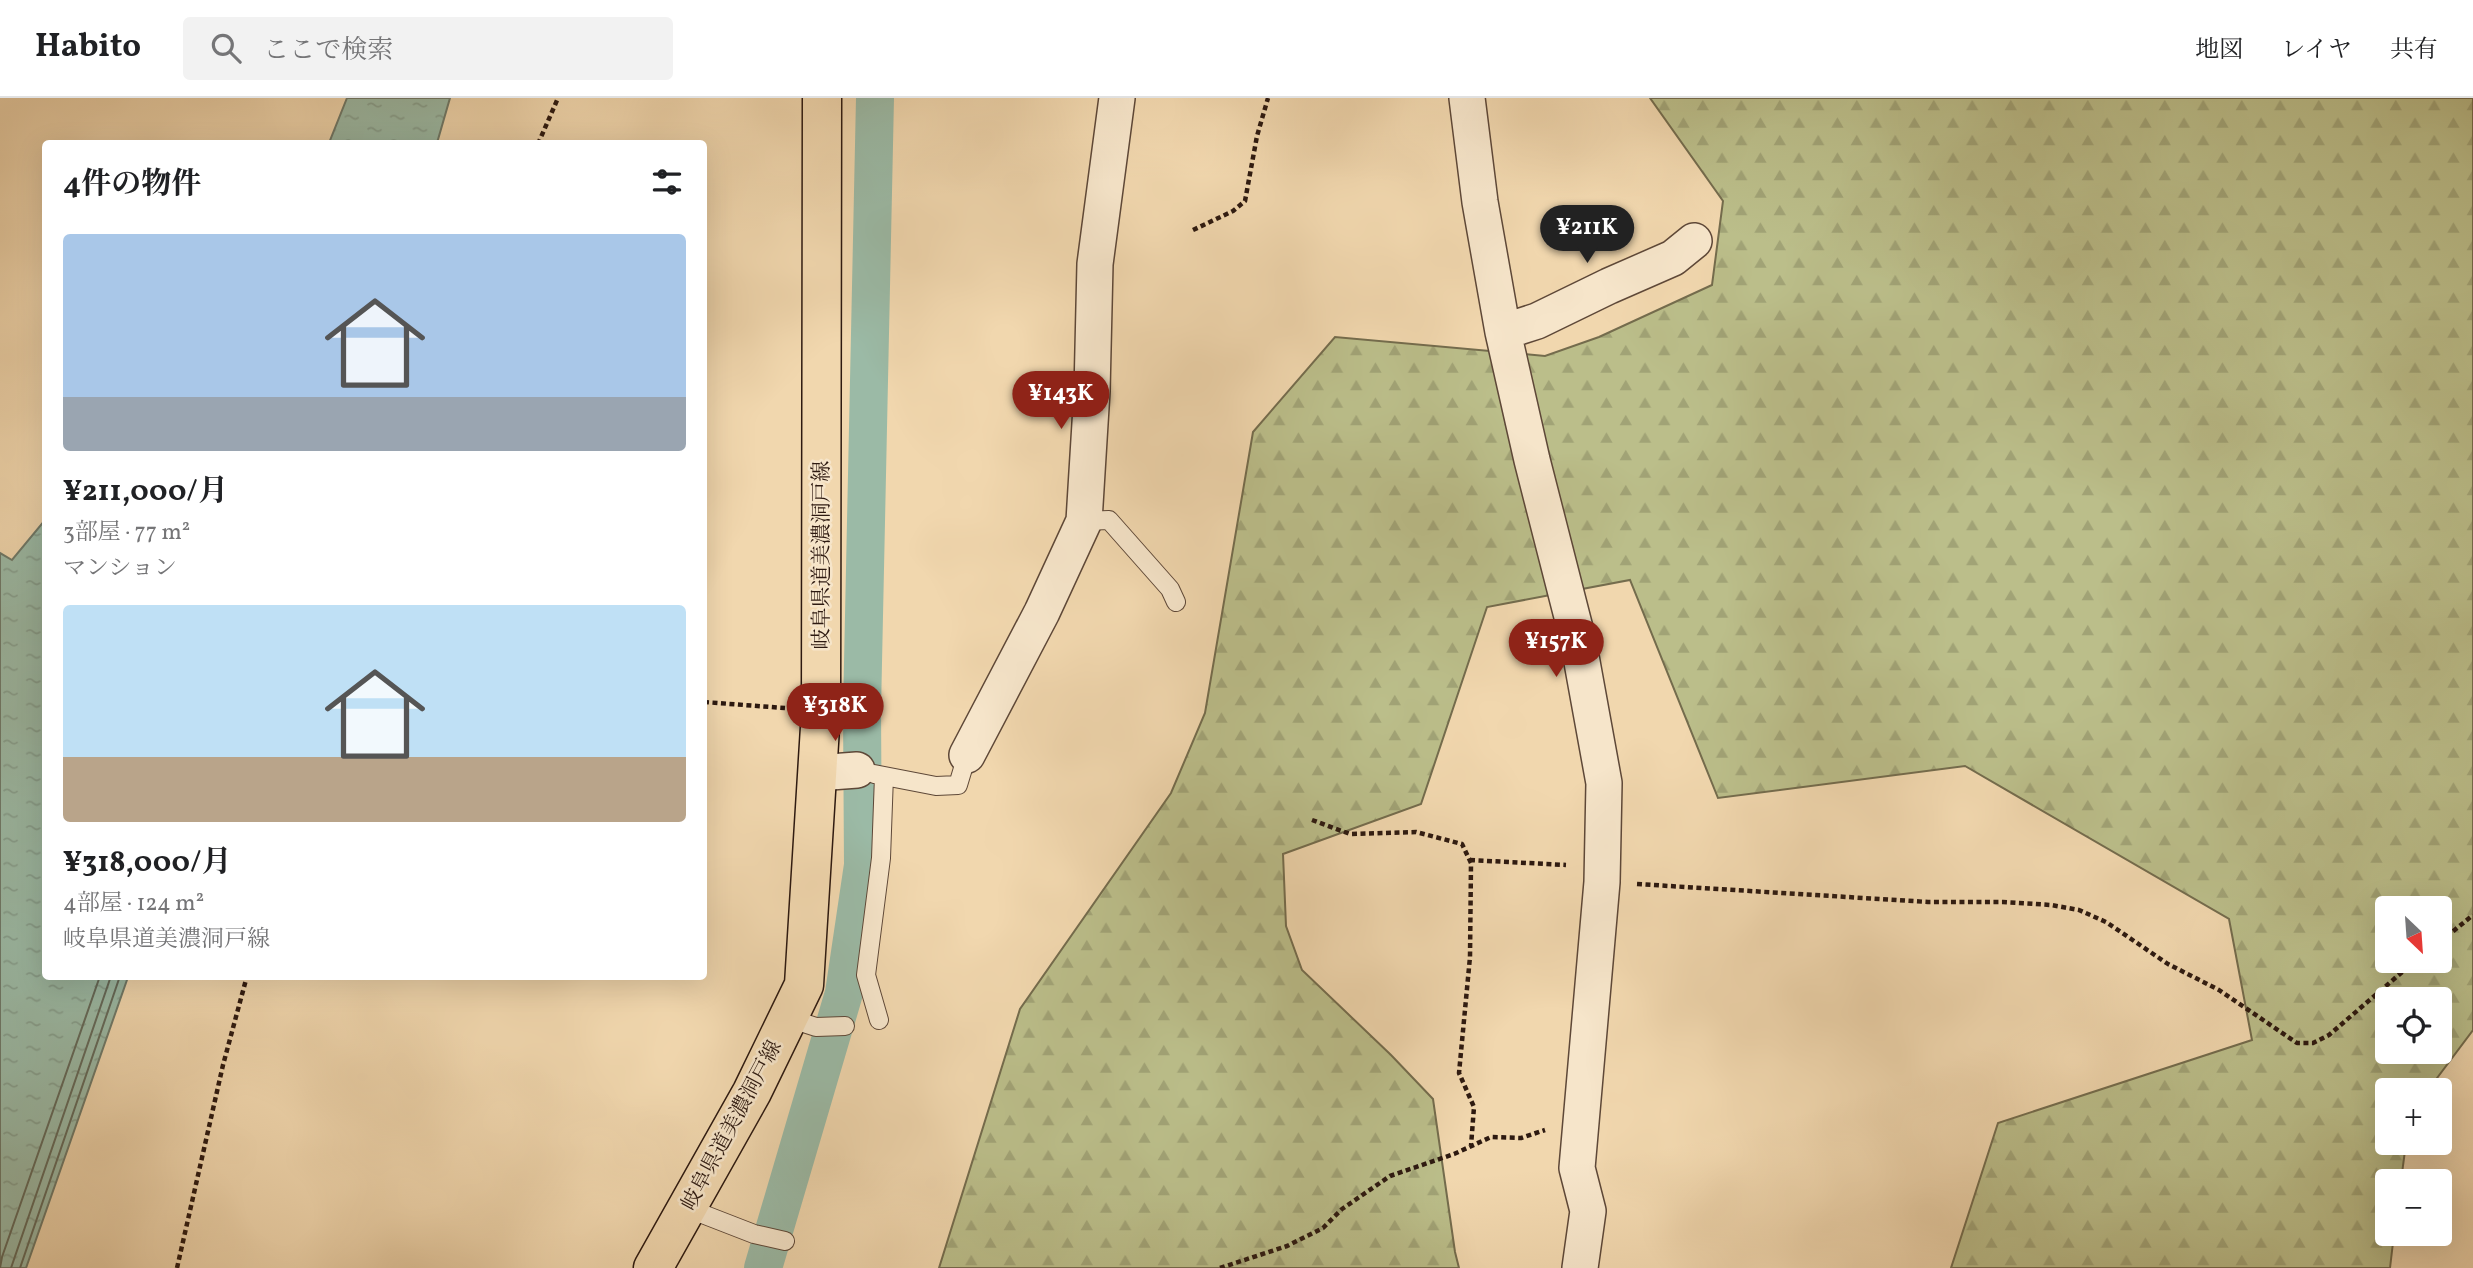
<!DOCTYPE html>
<html lang="ja">
<meta charset="utf-8">
<style>
:root{--surface:#fff;--page:#f2f2f2;--text:#202124;--muted:#757577;--line:#e0e0e0;--accent:#8f2418}
body{margin:0;font-family:Vollkorn,"Noto Serif JP",serif;background:var(--page);color:var(--text);height:100vh;display:flex;flex-direction:column;font-size:26px;white-space:nowrap}
*{box-sizing:border-box;margin:0}
p{font-size:23px;color:var(--muted)}
.icon{flex:none;width:38px;height:38px;fill:none;stroke:currentColor;stroke-width:2;stroke-linecap:round;stroke-linejoin:round}
.map{position:relative;flex:1;overflow:hidden}
.sheet{position:absolute;left:42px;top:42px;width:665px;height:840px;display:flex;flex-direction:column;background:var(--surface);border-radius:7px;box-shadow:0 7px 28px #0002}
.sheet>*{flex:none}
.needle{width:46px;rotate:155deg}
.fabs{position:absolute;left:2375px;top:798px;display:grid;gap:14px}
.fabs a{display:grid;place-items:center;width:77px;height:77px;border-radius:7px;background:var(--surface);box-shadow:0 7px 28px #0002;font-size:35px}
.price{position:absolute;translate:-50% -60px;padding:0 16px;border-radius:24px;background:var(--accent);color:#fff;font-size:23px;line-height:46px;filter:drop-shadow(0 2px 4px #0008)}
.price::after{content:'';position:absolute;left:50%;top:42px;width:21px;height:16px;margin-left:-10px;background:inherit;clip-path:polygon(0 0,100% 0,50% 100%)}
.price.selected{background:#222;color:#fff}
ul{padding:0;list-style:none}
li{display:grid;align-content:center;gap:14px;height:371px;padding:0 21px}
li span{display:grid;place-items:center;height:217px;border-radius:7px;color:#555}
li>.icon{margin-inline-start:auto}
span .icon{width:126px;height:126px;fill:#fffc;stroke-width:1}
li b{font-size:30px}
h2{display:flex;justify-content:space-between;align-items:center;height:84px;padding:0 21px;font-size:30px}
header{display:flex;align-items:center;gap:42px;box-sizing:border-box;height:98px;padding:0 35px;background:var(--surface);border-bottom:2px solid var(--line)}
header strong{font-size:33px}
nav{display:flex;gap:38px;margin-inline-start:auto;font-size:24px}
.search{width:490px;height:63px;background:var(--page);display:flex;align-items:center;gap:18px;box-sizing:border-box;padding:0 24px;border-radius:7px;color:var(--muted);font-size:26px}
.map>svg:first-child{display:block}
.forest{fill:url(#forest-firs);stroke:#746c4d;stroke-width:2;fill-rule:evenodd}
.water{fill:url(#water-ripples);stroke:#6f7a6a;stroke-width:2}
.lines{fill:none;stroke-linecap:round;stroke-linejoin:round}
.shore{stroke:#646a5b;stroke-width:2}
.canal{stroke:#9bbaa6;stroke-width:38}
.service-casing{stroke:#5e4838;stroke-width:20}
.minor-casing{stroke:#5e4838;stroke-width:38}
.primary-casing{stroke:#2d1910;stroke-width:41}
.path{stroke:#2d1910;stroke-width:4.5;stroke-dasharray:5 3.5;stroke-linecap:butt}
.service{stroke:#f6e5ca;stroke-width:18}
.minor{stroke:#f6e5ca;stroke-width:35}
.primary{stroke:#f1d7ae;stroke-width:38}
.labels{text-anchor:middle;stroke-width:5;stroke-linejoin:round;paint-order:stroke}
.street-label{font-size:21px;fill:#2d1910;stroke:#f6e5ca}
</style>
<header>
<strong>Habito</strong>
<div class="search"><svg class="icon" aria-label="search" viewBox="0 0 24 24"><circle cx="10" cy="10" r="6"/><path d="M15 15l6 6"/></svg>ここで検索</div>
<nav><a>地図</a><a>レイヤ</a><a>共有</a></nav>
</header>
<div class="map">
<svg width="2473" height="1170" viewBox="0 0 2473 1170">
<defs>
<pattern id="forest-firs" width="22" height="20" patternUnits="userSpaceOnUse" patternTransform="scale(1.75)"><rect width="22" height="20" fill="#bbbe8a"/><path d="M5 1l3.5 6h-7zM16 11l3.5 6h-7z" fill="#a1a376"/></pattern>
<pattern id="water-ripples" width="26" height="14" patternUnits="userSpaceOnUse" patternTransform="scale(1.75)"><rect width="26" height="14" fill="#9bbaa6"/><path d="M2 4q2-2 4 0t4 0M15 11q2-2 4 0t4 0" fill="none" stroke="#869f8e"/></pattern>
</defs>
<rect width="100%" height="100%" fill="#f1d7ae"/>
<filter id="stains"><feTurbulence type="fractalNoise" baseFrequency=".00286" numOctaves="4"/><feColorMatrix values="0 0 0 0 .2 0 0 0 0 .09 0 0 0 0 .02 0 0 0 .5 -.17"/></filter>
<radialGradient id="worn" r=".72"><stop offset=".6" stop-color="#630" stop-opacity="0"/><stop offset="1" stop-color="#630" stop-opacity=".3"/></radialGradient>
<!-- forest -->
<path class="forest" d="M1650 0H2473V932L2428 992H2387V1045H2406L2401 1083H2387V1136H2394L2390 1170H1951L1998 1025 2252 942 2229 821 1965 668 1718 700 1630 482 1487 509 1421 706 1283 756 1286 828 1302 872 1391 957 1433 1001 1455 1154 1459 1170H939L1020 911 1171 695 1205 615 1253 334 1335 239 1545 258 1599 239 1712 187 1723 103ZM2387 810H2440V863H2387ZM2387 901H2440V954H2387Z"/>
<!-- water -->
<path class="water" d="M347 0H450L437 45H329Z
M45 422 46 878 128 879 26 1170H0V455L12 462Z"/>
<g class="lines">
<!-- shore -->
<path class="shore" d="M0 1170 2 1159 100 878
M11 1170 111 878
M20 1170 120 878"/>
<!-- canal -->
<path class="canal" d="M763 1170 844 895 863 767 862 612 875 0"/>
<defs>
<path id="service" d="M1084 423 1109 422 1170 491 1176 504
M874 676 936 688 958 687 967 657
M788 920 816 929 845 928
M879 922 866 877 881 760 884 678
M687 1110 754 1136 785 1143"/>
<path id="minor" d="M1467 0 1480 104 1503 234 1532 362 1578 542 1604 685 1602 784 1577 1070 1588 1113 1580 1170
M1503 234 1537 223 1609 188 1673 160 1694 143
M967 657 1042 514 1084 423 1092 293 1095 166 1117 0
M817 675 857 672"/>
<path id="primary" d="M653 1170 752 994 804 887 821 613 822 0"/>
</defs>
<!-- service casing -->
<use href="#service" class="service-casing"/>
<!-- minor casing -->
<use href="#minor" class="minor-casing"/>
<!-- primary casing -->
<use href="#primary" class="primary-casing"/>
<!-- path -->
<path class="path" d="M538 46 558 0
M1193 132 1233 113 1245 103 1257 38 1268 0
M704 604 785 610
M1312 722 1350 736 1416 734 1462 746 1471 765 1470 859 1459 975 1474 1009 1471 1048
M1470 762 1566 767
M1637 786 1928 804H2003L2051 807 2079 812 2106 824 2168 866 2219 892 2297 945H2313L2329 937 2415 863
M2440 844 2473 817
M177 1170 223 967 247 878
M1220 1170 1287 1148 1323 1130 1342 1111 1390 1078 1454 1056 1491 1039 1521 1040 1545 1032"/>
<!-- service -->
<use href="#service" class="service"/>
<!-- minor -->
<use href="#minor" class="minor"/>
<!-- primary -->
<use href="#primary" class="primary"/>
</g>
<g class="labels">
<!-- street labels -->
<g class="street-label">
<text transform="translate(821 457) rotate(-90)" y="7">岐阜県道美濃洞戸線</text>
<text transform="translate(731 1027) rotate(-62)" y="7">岐阜県道美濃洞戸線</text>
</g>
</g>
<rect width="100%" height="100%" filter="url(#stains)"/>
<rect width="100%" height="100%" fill="url(#worn)"/>
</svg>
<div class="fabs">
<a><svg class="needle" viewBox="-14 -14 28 28"><path d="M0-13l5 13h-10z" fill="#e53935"/><path d="M0 13l5-13h-10z" fill="#757577"/></svg></a>
<a><svg class="icon" aria-label="locate" viewBox="0 0 24 24"><circle cx="12" cy="12" r="6"/><path d="M12 2v4M12 18v4M2 12h4M18 12h4"/></svg></a>
<a>+</a>
<a>−</a>
</div>
<b class="price selected" style="left:1587px;top:167px">¥211K</b>
<b class="price" style="left:1061px;top:333px">¥143K</b>
<b class="price" style="left:1556px;top:581px">¥157K</b>
<b class="price" style="left:835px;top:645px">¥318K</b>
<section class="sheet">
<h2>4件の物件<svg class="icon" aria-label="filters" viewBox="0 0 24 24"><path d="M4 7h16M4 17h16"/><circle cx="9" cy="7" r="2"/><circle cx="15" cy="17" r="2"/></svg></h2>
<ul>
<li><span style="background:linear-gradient(#a9c7e8 75%,#9aa5b1 0)"><svg class="icon" aria-label="home" viewBox="0 0 24 24"><path d="M3 11l9-7 9 7M6 9v11h12V9"/></svg></span><div><b>¥211,000/月</b><p>3部屋 · 77 m²</p><p>マンション</p></div></li>
<li><span style="background:linear-gradient(#bfe0f5 70%,#b9a48a 0)"><svg class="icon" aria-label="home" viewBox="0 0 24 24"><path d="M3 11l9-7 9 7M6 9v11h12V9"/></svg></span><div><b>¥318,000/月</b><p>4部屋 · 124 m²</p><p>岐阜県道美濃洞戸線</p></div></li>
</ul>
</section>
</div>
